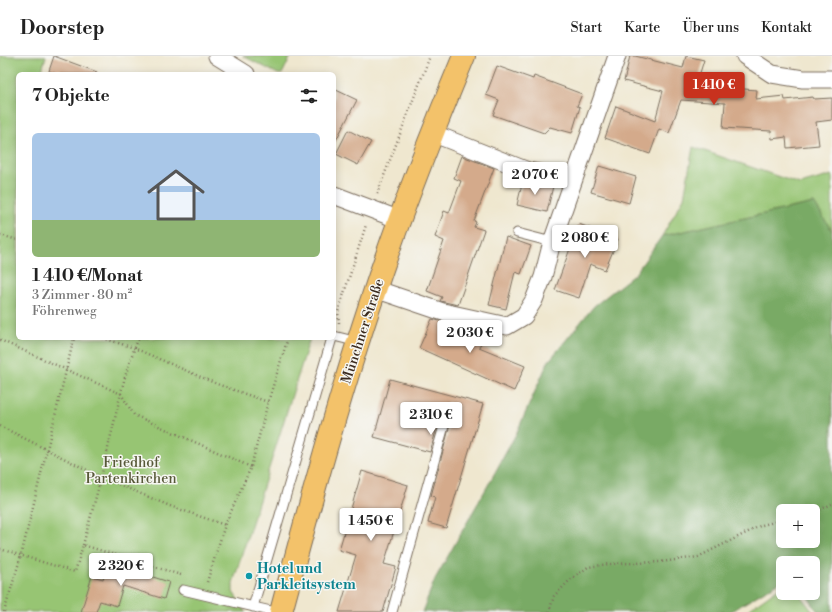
<!DOCTYPE html>
<html lang="de">
<meta charset="utf-8">
<style>
:root{--surface:#fff;--page:#f6f6f6;--text:#222;--muted:#767676;--line:#e0e0e0;--accent:#c8321e}
body{margin:0;font-family:"Libre Bodoni",serif;background:var(--page);color:var(--text);height:100vh;display:flex;flex-direction:column;font-size:15px;white-space:nowrap}
*{box-sizing:border-box;margin:0}
p{font-size:13px;color:var(--muted)}
.icon{flex:none;width:22px;height:22px;fill:none;stroke:currentColor;stroke-width:2;stroke-linecap:round;stroke-linejoin:round}
.map{position:relative;flex:1;overflow:hidden}
.panel{position:absolute;left:16px;top:16px;width:320px;height:268px;display:flex;flex-direction:column;background:var(--surface);border-radius:6px;box-shadow:0 2px 10px #0003}
.panel>*{flex:none}
.controls{position:absolute;left:776px;top:448px;display:grid;gap:8px}
.controls a{display:grid;place-items:center;width:44px;height:44px;border-radius:6px;background:var(--surface);box-shadow:0 2px 10px #0003;font-size:20px}
.price{position:absolute;translate:-50% -34px;padding:0 9px;border-radius:4px;background:#fff;color:#222;font-size:13px;line-height:26px;filter:drop-shadow(0 1px 2px #0008)}
.price::after{content:'';position:absolute;left:50%;top:24px;width:12px;height:9px;margin-left:-6px;background:inherit;clip-path:polygon(0 0,100% 0,50% 100%)}
.price.selected{background:var(--accent);color:#fff}
ul{padding:0;list-style:none}
li{display:grid;align-content:center;gap:8px;height:212px;padding:0 16px}
li+li{border-top:1px solid var(--line)}
li span{display:grid;place-items:center;height:124px;border-radius:6px;color:#555}
li>.icon{margin-inline-start:auto}
span .icon{width:72px;height:72px;fill:#fffc;stroke-width:1}
li b{font-size:17px}
h2{display:flex;justify-content:space-between;align-items:center;height:48px;padding:0 16px;font-size:17px}
header{display:flex;align-items:center;gap:24px;box-sizing:border-box;height:56px;padding:0 20px;background:var(--surface);border-bottom:1px solid var(--line)}
header strong{font-size:19px}
nav{display:flex;gap:22px;margin-inline-start:auto;font-size:14px}
.map>svg:first-child{display:block}
.green{fill:#97c573;stroke:#697848}
.forest{fill:#79aa65;stroke:#5a6a42;fill-rule:evenodd}
.building{fill:#d4aa8b}
.lines{fill:none;stroke-linecap:round;stroke-linejoin:round}
.service-casing{stroke:#7a6c5c;stroke-width:11}
.minor-casing{stroke:#7a6c5c;stroke-width:19}
.primary-casing{stroke:#7a6c5c;stroke-width:24}
.path{stroke:#7a6c5c;stroke-width:2.5;stroke-dasharray:1 3;stroke-linecap:butt}
.service{stroke:#fff;stroke-width:9}
.minor{stroke:#fff;stroke-width:17}
.primary{stroke:#f3c26a;stroke-width:22}
.culture-dot{fill:#0f9aa8;stroke:#f6f6f2;stroke-width:1.5}
.labels{text-anchor:middle;stroke-width:3;stroke-linejoin:round;paint-order:stroke}
.street-label{font-size:14px;fill:#3b2a1e;stroke:#f6f6f2}
.park-label{font-size:14px;fill:#575838;stroke:#f6f6f2}
.culture-label{font-size:14px;font-weight:bold;fill:#0d838f;stroke:#f6f6f2;text-anchor:start}
</style>
<header>
<strong>Doorstep</strong>
<nav><a>Start</a><a>Karte</a><a>Über uns</a><a>Kontakt</a></nav>
</header>
<div class="map">
<svg width="832" height="556" viewBox="0 0 832 556">
<rect width="100%" height="100%" fill="#f6f6f2"/>
<filter id="ink" filterUnits="userSpaceOnUse"><feTurbulence type="fractalNoise" baseFrequency=".025" numOctaves="2"/><feDisplacementMap in="SourceGraphic" scale="8" xChannelSelector="R" yChannelSelector="G"/><feConvolveMatrix kernelMatrix="1 2 1 2 8 2 1 2 1" color-interpolation-filters="sRGB"/></filter>
<filter id="wash" filterUnits="userSpaceOnUse"><feTurbulence type="fractalNoise" baseFrequency=".012" numOctaves="4" result="noise"/><feDisplacementMap in="SourceGraphic" scale="16" xChannelSelector="R" yChannelSelector="G"/><feGaussianBlur stdDeviation="0.9" result="paint"/><feColorMatrix in="noise" values="0 0 0 0 0 0 0 0 0 0 0 0 0 0 0 0 0 1.4 0 .05"/><feComposite in="paint" operator="in"/></filter>
<g filter="url(#wash)">
<rect width="100%" height="100%" fill="#efe7cf"/>
<!-- green -->
<path class="green" d="M0 0H46L41 18H18V282H310L233 527V536L246 556H0Z
M243 0H291L282 18H278Z
M693 91 800 128 832 119V175L814 147 662 180 684 142Z
M783 529V537H798L813 556H745Z"/>
<!-- forest -->
<path class="forest" d="M814 147 832 175V556H818L805 537H813V507H783V524L730 556H422L435 523 487 431 516 378 548 306 594 250 635 218 662 180ZM783 455H813V485H783Z"/>
<g id="blocks">
<!-- building -->
<path class="building" d="M54 0 97 16V18H57L49 15Z
M630 0H635L683 12 686 0 704 4 699 20 733 23 732 32 757 34 756 43 784 40 785 44 813 41 814 43 832 42V64L816 66 819 89 787 92 786 81 772 83 771 75 723 72 725 47 681 44 669 77 659 73 650 98 605 82 616 50 655 65 663 35 624 25Z
M497 10 533 23 534 20 582 38 577 50 580 51 572 77 550 71 544 77 493 59 499 44 486 39Z
M334 33 357 44 334 88Z
M348 74 371 86 358 109 336 98Z
M462 100 494 112 474 165 476 166 474 171 484 174 458 249 440 245 442 241 427 235 444 185 435 181 444 155 449 157 461 125 454 122Z
M599 110 636 121 629 147 591 136Z
M523 124 553 130 547 156 517 149Z
M579 168 618 183 605 214 590 208 579 242 555 234Z
M506 181 531 190 521 218 515 216 506 253 489 249Z
M432 263 451 268 483 283 479 291 525 310 514 335 419 292Z
M390 323 483 348 446 472 428 467 435 441 431 440 455 350 453 348 448 346 443 350 430 396 374 381Z
M362 415 408 429 384 508 396 511 383 556H339L356 499 339 494Z
M108 507 169 526 164 543 123 530 117 550 100 545 96 556H81L92 520 103 523Z"/>
</g>
</g>
<g filter="url(#ink)">
<use href="#blocks" fill-opacity="0" stroke="#7a6c5c" stroke-width="1"/>
<g class="lines">
<defs>
<path id="service" d="M517 177 552 186
M334 280 358 286
M183 534 275 556
M253 551 332 282
M392 556 449 352"/>
<path id="minor" d="M217 0 246 18
M745 0 772 18 803 23H832
M432 77 528 115 574 123
M334 139 400 164
M375 233 443 256 507 270 524 260 534 244 543 221 552 186 617 0"/>
<path id="primary" d="M281 556C310 448 339 340 375 234 401 155 432 77 464 0"/>
</defs>
<!-- service casing -->
<use href="#service" class="service-casing"/>
<!-- minor casing -->
<use href="#minor" class="minor-casing"/>
<!-- primary casing -->
<use href="#primary" class="primary-casing"/>
<!-- path -->
<path class="path" d="M377 138 430 0
M0 179 18 184
M339 267 338 256 366 169
M103 282 134 292 217 328 268 346
M0 284 121 338 134 359 251 411
M0 370 101 421 170 450 225 469
M813 457 832 448
M83 489C93 452 103 416 111 379 119 347 125 312 139 282
M0 493 75 516 83 489 181 519V521
M207 526 225 469 251 411 268 346 288 282
M4 556 21 500 74 282
M549 556 554 540 571 523 588 511 609 508 661 506 698 501 762 469 783 464"/>
<!-- service -->
<use href="#service" class="service"/>
<!-- minor -->
<use href="#minor" class="minor"/>
<!-- primary -->
<use href="#primary" class="primary"/>
</g>
</g>
<!-- markers -->
<circle class="culture-dot" cx="249" cy="520" r="4"/>
<g class="labels">
<!-- street labels -->
<g class="street-label">
<text transform="translate(362 275) rotate(-72)" y="5">Münchner Straße</text>
</g>
<!-- park labels -->
<g class="park-label">
<text x="131" y="411">Friedhof<tspan x="131" dy="16">Partenkirchen</tspan></text>
</g>
<!-- culture labels -->
<g class="culture-label">
<text x="257" y="517">Hotel und<tspan x="257" dy="16">Parkleitsystem</tspan></text>
</g>
</g>
</svg>
<div class="controls">
<a>+</a>
<a>−</a>
</div>
<b class="price selected" style="left:714px;top:50px">1 410 €</b>
<b class="price" style="left:535px;top:140px">2 070 €</b>
<b class="price" style="left:585px;top:203px">2 080 €</b>
<b class="price" style="left:470px;top:298px">2 030 €</b>
<b class="price" style="left:431px;top:380px">2 310 €</b>
<b class="price" style="left:371px;top:486px">1 450 €</b>
<b class="price" style="left:121px;top:531px">2 320 €</b>
<section class="panel">
<h2>7 Objekte<svg class="icon" aria-label="filters" viewBox="0 0 24 24"><path d="M4 7h16M4 17h16"/><circle cx="9" cy="7" r="2"/><circle cx="15" cy="17" r="2"/></svg></h2>
<ul>
<li><span style="background:linear-gradient(#a9c7e8 70%,#8fb573 0)"><svg class="icon" aria-label="home" viewBox="0 0 24 24"><path d="M3 11l9-7 9 7M6 9v11h12V9"/></svg></span><div><b>1 410 €/Monat</b><p>3 Zimmer · 80 m²</p><p>Föhrenweg</p></div></li>
</ul>
</section>
</div>
